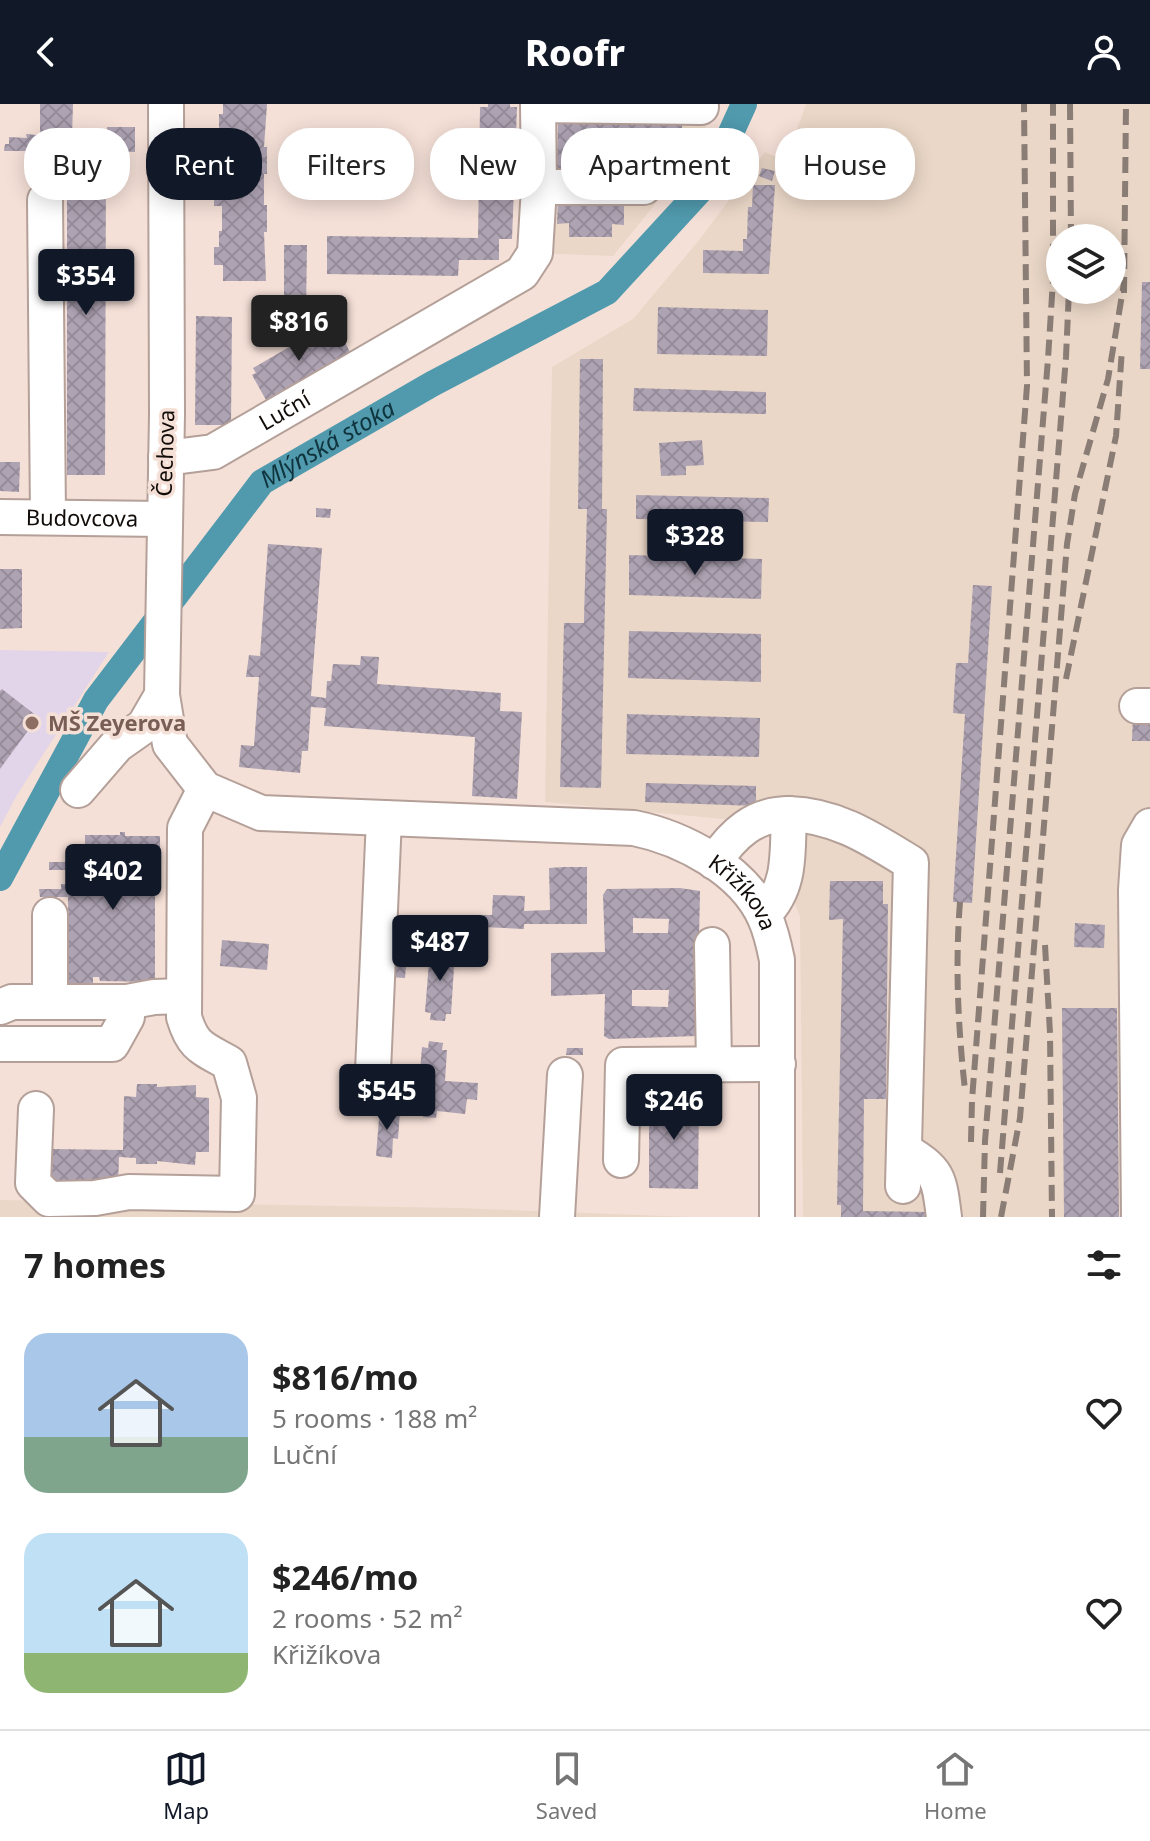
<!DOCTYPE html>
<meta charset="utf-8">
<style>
:root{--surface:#fff;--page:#f6f6f6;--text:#222;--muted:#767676;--line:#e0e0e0;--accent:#111827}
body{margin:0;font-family:"Noto Sans",sans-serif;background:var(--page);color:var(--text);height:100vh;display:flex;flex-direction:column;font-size:30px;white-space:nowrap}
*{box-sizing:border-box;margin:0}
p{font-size:26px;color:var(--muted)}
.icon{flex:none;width:44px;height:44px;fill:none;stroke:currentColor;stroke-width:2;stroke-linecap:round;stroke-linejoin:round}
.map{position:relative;height:1113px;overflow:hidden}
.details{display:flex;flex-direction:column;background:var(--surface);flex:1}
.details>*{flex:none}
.hud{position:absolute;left:24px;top:24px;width:1102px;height:72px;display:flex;gap:16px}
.tools{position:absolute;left:1046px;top:120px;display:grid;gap:16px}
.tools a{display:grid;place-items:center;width:80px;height:80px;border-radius:50%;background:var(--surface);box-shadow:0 4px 20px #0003;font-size:40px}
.price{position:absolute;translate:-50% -68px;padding:0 18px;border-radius:8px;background:var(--accent);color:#fff;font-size:26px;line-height:52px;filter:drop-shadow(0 2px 4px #0008)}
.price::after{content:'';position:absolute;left:50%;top:48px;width:24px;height:18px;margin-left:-12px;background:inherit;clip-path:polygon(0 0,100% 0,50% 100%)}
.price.current{background:#222;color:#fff}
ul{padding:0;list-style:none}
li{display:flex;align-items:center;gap:24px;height:200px;padding:0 24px}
li span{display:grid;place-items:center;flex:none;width:224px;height:160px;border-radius:24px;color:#555}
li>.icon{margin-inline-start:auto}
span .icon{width:96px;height:96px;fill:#fffc;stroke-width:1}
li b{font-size:34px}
h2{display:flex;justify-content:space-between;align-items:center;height:96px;padding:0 24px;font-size:34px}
.tag{padding:0 28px;border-radius:32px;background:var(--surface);box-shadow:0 4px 20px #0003;font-size:28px;line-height:72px}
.tag.current{background:var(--accent);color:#fff}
header{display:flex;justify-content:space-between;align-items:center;height:104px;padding:0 24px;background:var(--accent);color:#fff;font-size:36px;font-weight:800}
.menu{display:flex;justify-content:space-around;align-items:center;height:112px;border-top:2px solid var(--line);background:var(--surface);font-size:22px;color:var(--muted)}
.menu a{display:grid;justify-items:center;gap:4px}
.menu .current{color:var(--accent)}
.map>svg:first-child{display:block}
.industrial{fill:#ead7c7;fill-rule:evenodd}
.education{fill:#e3d5e9}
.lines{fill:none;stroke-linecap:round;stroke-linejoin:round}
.canal{stroke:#519aae;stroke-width:26}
.building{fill:url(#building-cross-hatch);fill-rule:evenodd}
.minor-casing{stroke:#b4a098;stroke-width:38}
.minor{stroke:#fff;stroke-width:34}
.rail{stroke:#8a7d76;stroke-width:6;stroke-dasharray:16 8;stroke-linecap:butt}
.education-dot{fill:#8d6e63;stroke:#f5e0d7;stroke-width:3}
.labels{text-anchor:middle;stroke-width:7;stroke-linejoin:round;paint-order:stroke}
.street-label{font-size:22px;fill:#120c09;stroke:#f5e0d7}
.education-label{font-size:22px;font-weight:bold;fill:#785e54;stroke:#f5e0d7;text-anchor:start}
.water-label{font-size:24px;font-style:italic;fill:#10343d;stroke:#f5e0d7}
</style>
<header><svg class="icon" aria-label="back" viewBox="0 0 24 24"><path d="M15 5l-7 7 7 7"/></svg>Roofr<svg class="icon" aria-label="person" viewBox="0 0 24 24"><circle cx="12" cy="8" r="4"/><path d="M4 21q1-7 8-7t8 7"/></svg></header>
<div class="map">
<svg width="1150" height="1113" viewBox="0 0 1150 1113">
<defs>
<pattern id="building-cross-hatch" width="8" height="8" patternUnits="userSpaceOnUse" patternTransform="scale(2)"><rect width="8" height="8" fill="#aea3b3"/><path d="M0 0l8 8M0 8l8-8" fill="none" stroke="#958b99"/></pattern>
</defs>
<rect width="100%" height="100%" fill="#f5e0d7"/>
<!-- industrial -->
<path class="industrial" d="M538 0H712L699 46 613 152 535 149Z
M806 0H1150V1113H803L800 813 764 719 545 698 552 263 633 215 700 135 765 48 786 57ZM1060 134H1112V186H1060Z
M0 1096 458 1104 691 1113H0Z"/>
<!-- education -->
<path class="education" d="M0 546 109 548 17 691 0 723Z"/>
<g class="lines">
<!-- canal -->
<path class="canal" id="s1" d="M0 774 96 596 262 378 432 280 607 188 709 77 744 0"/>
</g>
<!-- building -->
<path class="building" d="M40 0H73L72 33H51V29H40Z
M223 0H267L264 43H267V70H264V101H267V128H264L266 177H223V161H214V143H219V127H222V102H214V85H219V69H222V44H214V26L219 27V10H223Z
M488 0H510V3H517L512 135H499V156H459L458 172 327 170V132L478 134 480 3H488Z
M558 19 682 20V42L666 64H557Z
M107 23H135V48L107 47Z
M26 30 36 31V36L47 37 46 60 24 58 26 47H4L5 40H9V33L27 34Z
M106 56 105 371H67V57Z
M762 64 775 67 772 77 759 72Z
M753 81H775L769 170 703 169V146L743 147V135H747L748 103H752Z
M558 96 624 97V121L612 120V133H569V119L557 120Z
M284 141H307L306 206H284Z
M1142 178H1150V265H1140Z
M658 203 768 206 767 252 657 250Z
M196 212 232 213 231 321H195Z
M337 223 350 248 266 296 252 271 256 269 253 264 303 235 307 241Z
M580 255H603L602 405H607L601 684 560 683 564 519H584V514L587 405H578Z
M634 284 766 288V310L633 307Z
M702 336 704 361 686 362V371L661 372 659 339Z
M0 358H20L19 388 0 387Z
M636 391 769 394 768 418 636 415Z
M316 404 331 405 330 414 316 413Z
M268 440 322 444 311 592 326 594 327 577H331L333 560 360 561 361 552 379 553 377 580 501 589 500 607 522 608 517 695 472 692 475 633 324 622 326 604 311 603 308 647H302L300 669 239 663 241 641 254 642 259 573H246L249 551 260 552Z
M629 451 762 455 761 495 629 491Z
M0 465H22V524L0 525Z
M973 481 992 482 972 799 953 798 965 610 953 609 956 559H968Z
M629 527 761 530V578L628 574Z
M2 585 38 613 0 665V587Z
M627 610 760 614 759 653 626 650Z
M1133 610H1150V637H1132Z
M646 679 756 682V702L645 698Z
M120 728H125V732H160V775L155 774V878L100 877 99 873H93V888H69L68 793H40L39 785H61V780H70V786L97 785V774H85V731H120Z
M49 758H79V766H49Z
M564 763H587V820H524V825L483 823 484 811H492L493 791 525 792 524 807 550 806 549 764Z
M830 777H883V800H888L886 995H864L863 1107 928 1108 931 1113H841V1101H837L843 815 829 816Z
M680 784 700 787 697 932 609 935 604 932 605 890 551 892V849L605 848 603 791 607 785ZM633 814 669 815 668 829H633ZM632 886H669L668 903 632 902Z
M1075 819 1105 821 1104 844 1074 843Z
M222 836 269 840 267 866 220 862Z
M437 840 451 841 450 848H455L451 910H446L445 917 430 916 431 909 425 908 430 846H436Z
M392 849 407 850 405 874 390 873Z
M1062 904H1117L1119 1113H1064Z
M429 937 443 939 442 946H447L445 977 478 979 477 996 467 995 465 1010 437 1007 436 1014 423 1013V1006H417L422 943 428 944Z
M567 944H583V951H566Z
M137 980H157V983L196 981V993L209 994V1048H196L195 1061 157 1057V1060H136V1054L119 1053 118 1082H51L52 1045 123 1046 124 992 136 993Z
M649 992H699L698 1085 649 1084Z
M380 1002H383V1006L400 1007 398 1035 393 1034 392 1054 376 1052Z"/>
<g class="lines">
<defs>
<g id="minor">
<path id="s2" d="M166 0 167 311 162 591 170 640 205 685 261 709 634 724C683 734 744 766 765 814 771 827 774 841 777 856V1113"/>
<path d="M538 1 701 3"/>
<path d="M539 83H644"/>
<path d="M45 96 48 413"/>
<path id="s3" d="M166 354 213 348 522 169 535 149 539 83 538 0"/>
<path id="s4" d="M0 413 163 415"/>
<path d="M1137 602H1150"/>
<path d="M78 686 117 641 144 622 162 591"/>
<path d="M789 710C836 711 872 735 911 759L903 1082"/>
<path d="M714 758C733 730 754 710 789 710 787 747 792 782 764 810"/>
<path d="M50 811V898H127L154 893 184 892"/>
<path d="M712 841 714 961"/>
<path d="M0 903 12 898H50"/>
<path d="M0 940H112L127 913V898"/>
<path d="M373 967 384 714"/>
<path d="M36 1005 33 1079 49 1095 95 1094 129 1088 237 1090 239 994 229 959C202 944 193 943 184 913L185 724 205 685"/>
<path d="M904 1046C939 1067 939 1073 944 1113"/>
<path d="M621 1056 623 961 778 960"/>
<path d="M557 1113 565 971"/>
<path d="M1139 1113 1136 786 1139 741 1150 722"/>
</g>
</defs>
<!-- minor casing -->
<use href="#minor" class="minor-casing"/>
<!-- minor -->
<use href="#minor" class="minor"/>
<!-- rail -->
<path class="rail" d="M1070 0 1071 134
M1124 189 1126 0
M1066 575 1116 332 1122 245
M960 798C955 862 958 922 965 986
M1045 841 1050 929 1052 1113
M971 1038 972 996 1027 282 1024 0
M1000 1069 1066 253 1069 186
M983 1113 985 1037 1048 255 1053 176V0
M1001 1113 1020 1014 1067 440 1075 390 1108 275 1124 179"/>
</g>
<!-- markers -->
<circle class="education-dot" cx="32" cy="619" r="8"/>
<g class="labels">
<!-- street labels -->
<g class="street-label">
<text dy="8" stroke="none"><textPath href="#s3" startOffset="130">Luční</textPath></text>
<text transform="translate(165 349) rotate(-88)" y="8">Čechova</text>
<text dy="8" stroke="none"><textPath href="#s4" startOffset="82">Budovcova</textPath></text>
<text dy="8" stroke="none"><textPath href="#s2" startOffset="1262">Křižíkova</textPath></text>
</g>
<!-- education labels -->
<g class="education-label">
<text x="48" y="627">MŠ Zeyerova</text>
</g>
<!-- water labels -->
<g class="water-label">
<text dy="8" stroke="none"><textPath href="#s1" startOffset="552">Mlýnská stoka</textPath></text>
</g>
</g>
</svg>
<div class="tools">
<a><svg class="icon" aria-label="layers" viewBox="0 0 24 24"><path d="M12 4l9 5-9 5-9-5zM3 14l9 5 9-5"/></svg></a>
</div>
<b class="price" style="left:86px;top:213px">$354</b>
<b class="price current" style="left:299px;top:259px">$816</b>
<b class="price" style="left:695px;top:473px">$328</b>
<b class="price" style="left:113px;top:808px">$402</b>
<b class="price" style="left:440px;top:879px">$487</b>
<b class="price" style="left:387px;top:1028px">$545</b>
<b class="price" style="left:674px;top:1038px">$246</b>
<div class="hud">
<a class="tag">Buy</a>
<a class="tag current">Rent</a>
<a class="tag">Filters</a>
<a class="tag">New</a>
<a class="tag">Apartment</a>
<a class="tag">House</a>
</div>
</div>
<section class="details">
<h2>7 homes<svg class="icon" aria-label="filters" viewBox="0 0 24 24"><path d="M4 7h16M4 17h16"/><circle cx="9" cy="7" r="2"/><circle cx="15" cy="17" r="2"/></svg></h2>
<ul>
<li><span style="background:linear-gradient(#a9c7e8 65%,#7fa58c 0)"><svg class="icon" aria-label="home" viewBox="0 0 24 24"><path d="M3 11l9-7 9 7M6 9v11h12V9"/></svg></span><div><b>$816/mo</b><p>5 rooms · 188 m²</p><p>Luční</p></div><svg class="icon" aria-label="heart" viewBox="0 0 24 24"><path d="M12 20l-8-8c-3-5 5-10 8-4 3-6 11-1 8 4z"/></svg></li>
<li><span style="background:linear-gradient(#bfe0f5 75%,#8fb573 0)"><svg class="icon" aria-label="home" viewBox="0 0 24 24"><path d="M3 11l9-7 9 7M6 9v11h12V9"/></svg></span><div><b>$246/mo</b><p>2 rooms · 52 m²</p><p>Křižíkova</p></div><svg class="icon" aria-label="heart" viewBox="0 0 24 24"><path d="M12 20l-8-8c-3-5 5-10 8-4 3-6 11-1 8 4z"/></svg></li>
</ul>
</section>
<nav class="menu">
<a class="current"><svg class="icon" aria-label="map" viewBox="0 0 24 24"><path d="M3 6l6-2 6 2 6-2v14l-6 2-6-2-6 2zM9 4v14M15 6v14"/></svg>Map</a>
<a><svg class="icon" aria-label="saved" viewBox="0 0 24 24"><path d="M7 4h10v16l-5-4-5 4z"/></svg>Saved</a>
<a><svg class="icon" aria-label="home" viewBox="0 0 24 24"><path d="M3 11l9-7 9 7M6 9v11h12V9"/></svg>Home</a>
</nav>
